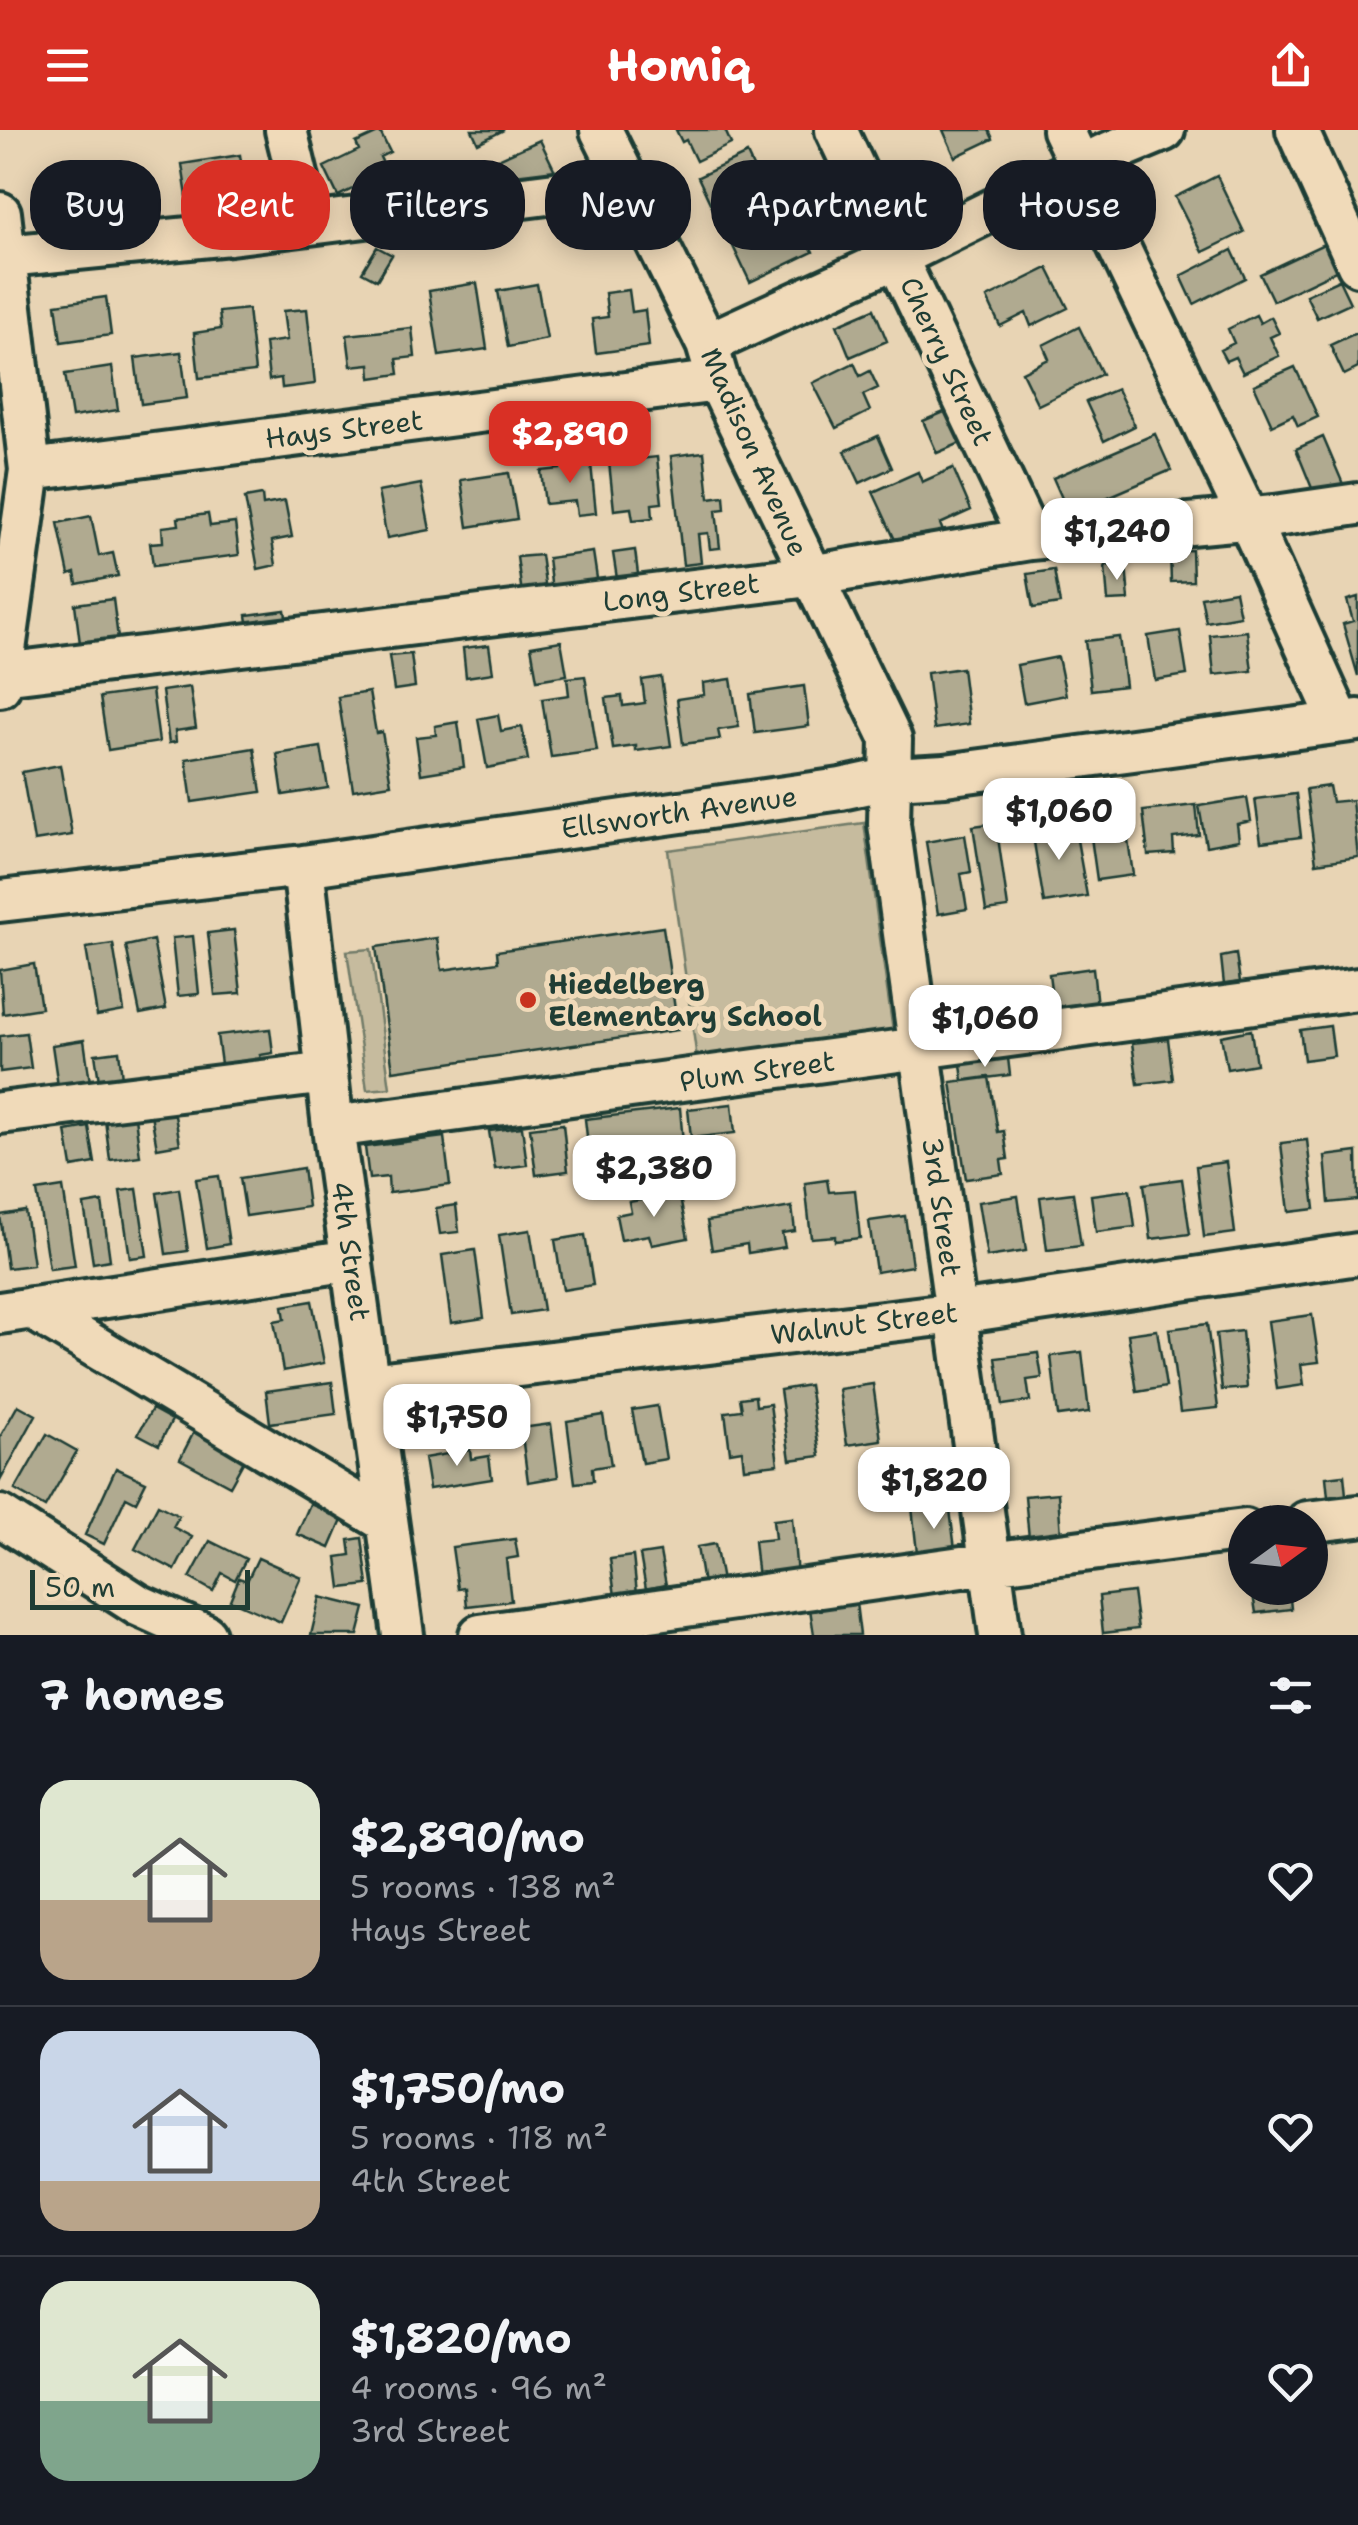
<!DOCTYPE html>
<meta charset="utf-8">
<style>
:root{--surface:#171b24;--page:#20242c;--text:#f1f3f6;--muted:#9ea1a6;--line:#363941;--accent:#d93025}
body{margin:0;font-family:"Shantell Sans",sans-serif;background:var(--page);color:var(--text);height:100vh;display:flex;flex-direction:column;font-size:38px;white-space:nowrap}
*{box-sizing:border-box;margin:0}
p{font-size:32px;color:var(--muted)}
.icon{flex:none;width:55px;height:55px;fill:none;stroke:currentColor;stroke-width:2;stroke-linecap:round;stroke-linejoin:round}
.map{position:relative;height:1505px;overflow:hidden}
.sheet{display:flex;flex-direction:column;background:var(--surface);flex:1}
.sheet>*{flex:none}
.top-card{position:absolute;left:30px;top:30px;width:1300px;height:90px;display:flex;gap:20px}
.needle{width:65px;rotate:75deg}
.tools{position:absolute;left:1228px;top:1375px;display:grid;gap:20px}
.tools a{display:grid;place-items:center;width:100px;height:100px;border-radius:50%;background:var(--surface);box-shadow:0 5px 25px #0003;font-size:50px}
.scale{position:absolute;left:30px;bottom:25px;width:220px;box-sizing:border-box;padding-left:10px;border:5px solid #1f3d34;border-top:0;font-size:28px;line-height:35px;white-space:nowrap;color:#1f3d34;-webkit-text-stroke:8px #f0dab9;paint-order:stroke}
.price{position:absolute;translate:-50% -85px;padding:0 22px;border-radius:20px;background:#fff;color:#222;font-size:32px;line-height:65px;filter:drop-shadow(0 2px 5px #0008)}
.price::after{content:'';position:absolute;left:50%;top:60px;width:30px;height:22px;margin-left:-15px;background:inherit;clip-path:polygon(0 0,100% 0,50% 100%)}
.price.on{background:var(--accent);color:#fff}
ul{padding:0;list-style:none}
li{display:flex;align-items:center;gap:30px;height:250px;padding:0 40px}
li+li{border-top:2px solid var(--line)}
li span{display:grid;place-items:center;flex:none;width:280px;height:200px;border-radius:30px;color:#555}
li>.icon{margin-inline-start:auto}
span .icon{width:120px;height:120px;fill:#fffc;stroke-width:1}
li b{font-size:42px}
h2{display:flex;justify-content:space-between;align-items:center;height:120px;padding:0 40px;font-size:42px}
.tag{padding:0 35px;border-radius:40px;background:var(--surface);box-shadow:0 5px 25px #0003;font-size:35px;line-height:90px}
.tag.on{background:var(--accent);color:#fff}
header{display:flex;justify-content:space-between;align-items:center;height:130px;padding:0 40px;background:var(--accent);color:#fff;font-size:45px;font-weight:700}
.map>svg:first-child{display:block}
.green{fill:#c6bb9e;stroke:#727c69;stroke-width:2.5}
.building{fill:#b0aa90;stroke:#1f3d34;stroke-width:2.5}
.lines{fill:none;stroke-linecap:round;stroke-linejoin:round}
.minor-casing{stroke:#1f3d34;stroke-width:48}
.minor{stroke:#f0dab9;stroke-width:40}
.poi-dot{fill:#c8321e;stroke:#f0dab9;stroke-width:4}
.labels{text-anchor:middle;stroke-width:10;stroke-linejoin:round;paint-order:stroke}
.street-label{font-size:28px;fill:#1f3d34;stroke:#f0dab9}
.poi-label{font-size:28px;font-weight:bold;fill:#1f3d34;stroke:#f0dab9;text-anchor:start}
</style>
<header><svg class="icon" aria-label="menu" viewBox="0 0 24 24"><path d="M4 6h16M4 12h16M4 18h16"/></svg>Homiq<svg class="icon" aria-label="share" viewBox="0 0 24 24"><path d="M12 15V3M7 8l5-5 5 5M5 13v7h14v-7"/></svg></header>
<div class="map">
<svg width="1358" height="1505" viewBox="0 0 1358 1505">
<rect width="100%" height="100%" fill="#e8d4b4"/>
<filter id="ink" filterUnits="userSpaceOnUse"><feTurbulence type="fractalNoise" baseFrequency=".01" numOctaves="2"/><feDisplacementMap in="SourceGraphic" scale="20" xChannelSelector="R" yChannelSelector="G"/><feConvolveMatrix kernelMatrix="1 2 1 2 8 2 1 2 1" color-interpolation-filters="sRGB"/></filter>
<g filter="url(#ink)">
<!-- green -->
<path class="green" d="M864 693 894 909 698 936 668 720Z
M371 819 390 958 367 960 347 821Z"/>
<!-- building -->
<path class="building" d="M472 0H504L478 13Z
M676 0H725L731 14 696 31 686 10 682 12Z
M943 0H989L993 9 955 27Z
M380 2 390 22 380 27 387 42 338 66 324 37 359 20 356 13Z
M540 10 555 41 517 58 510 41 494 49 487 34Z
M747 24 758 48 743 55 752 74 718 90 698 47Z
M240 25 246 65 188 73 182 34Z
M133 35 139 77 84 86 77 43Z
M1217 46 1244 102 1203 122 1175 67Z
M825 64 833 84 803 96 795 77Z
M772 93 780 109 802 98 813 122 750 152 731 112Z
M1328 112 1340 139 1273 171 1260 144Z
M377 117 392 125 377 150 362 142Z
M1232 120 1245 148 1194 174 1181 146Z
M1048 138 1068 178 1031 196 1026 183 1000 196 987 168Z
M1339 150 1350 173 1317 188 1306 165Z
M477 153 487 219 439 226 429 161Z
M537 154 547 209 508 217 498 161Z
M629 160 632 182 645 180 649 216 596 223 592 189 608 187 605 163Z
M106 167 111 205 61 212 56 174Z
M248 179 255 242 199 248 194 203 221 199 219 182Z
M307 179 315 254 282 258 281 248 269 250 265 213 287 210 283 181Z
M874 179 887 211 850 227 837 195Z
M1256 185 1260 193 1271 187 1279 203 1270 207 1279 226 1243 243 1235 227 1226 231 1220 220 1234 213 1228 199Z
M1079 197 1102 244 1038 275 1022 242 1049 229 1043 215Z
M412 198 415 227 397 229 399 244 371 248 370 234 351 236 347 205Z
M1358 202V238L1344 245 1330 215Z
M181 222 187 268 141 274 135 228Z
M854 233 860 246 870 241 878 258 863 265 870 281 836 298 813 253Z
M112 237 118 280 72 287 65 244Z
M1295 237 1318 287 1298 296 1293 285 1272 295 1254 255Z
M1117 259 1135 296 1104 311 1086 272Z
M949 280 963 312 937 323 923 291Z
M1155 304 1171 340 1069 384 1053 348Z
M878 306 892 338 860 353 845 321Z
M1323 307 1346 361 1318 373 1296 319Z
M704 322 709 368 724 366 725 379 716 380 720 418 710 419 708 403 698 404 701 433 683 435 671 326Z
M657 327 662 373 652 374 653 388 633 390 631 378 614 380 609 332Z
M577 328 578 335 591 334 596 383 577 385 575 371 545 374 541 341 560 339V330Z
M953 338 971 380 940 394 945 406 902 425 873 362 918 342 922 352Z
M509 343 517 389 468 397 461 350Z
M421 354 430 400 387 408 378 362Z
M262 365 263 375 285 371 292 407 272 411 276 435 258 439 245 368Z
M208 384 210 396 235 393 239 425 153 436 150 413 163 412 162 397 179 395 178 388Z
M91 386 99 426 113 423 118 446 77 454 75 443 69 445 58 393Z
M635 420 639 452 618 455 613 423Z
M1192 420 1193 451 1171 452 1170 421Z
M593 422 598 455 552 461 548 428Z
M541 425 546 461 522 464 517 427Z
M1126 434 1129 470 1108 471 1105 436Z
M1054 440 1060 474 1033 478 1027 444Z
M1235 461 1240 486 1206 492 1201 467Z
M1358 467V546L1343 494 1353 491 1347 470Z
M113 469 120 524 82 529 75 474Z
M285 480 288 501 250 506 247 485Z
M1180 501 1187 545 1155 550 1148 506Z
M1247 501 1252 541 1214 545 1210 505Z
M1119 507 1125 556 1091 560 1085 511Z
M561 511 567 545 537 550 531 516Z
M489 515 493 543 466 547 463 518Z
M411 524 415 557 394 560 389 526Z
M1058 527 1066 565 1024 573 1017 535Z
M962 538 969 594 934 599 927 543Z
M585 546 597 621 551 627 542 569 569 565 567 548Z
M661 547 671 616 636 621V616L613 619 606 568 622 566 623 576 645 573 642 550Z
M731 549 739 597 718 600 720 609 683 614 677 569 704 565 703 553Z
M804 556 809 596 755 603 750 564Z
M190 557 196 598 175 601 176 612 169 613 162 561Z
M152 560 159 612 108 620 100 567Z
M369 562 376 603 382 602 391 654 353 660 338 567Z
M498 585 501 601 522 597 528 630 487 638 478 589Z
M458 592 464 637 421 644 416 607 436 605 435 596Z
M321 617 328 658 283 665 277 624Z
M254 618 261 662 192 672 186 629Z
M60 635 72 705 34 711 22 642Z
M1329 656 1332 672 1352 670 1358 727 1316 733 1306 659Z
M1296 664 1301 707 1261 712 1255 669Z
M1247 668 1251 691 1237 694 1239 710 1206 716 1199 676Z
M1196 675 1199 705 1173 708 1174 723 1148 725 1143 681Z
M1124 681 1133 745 1097 750 1088 686Z
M996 693 1008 778 986 781 973 696Z
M1074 693 1087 766 1044 773 1032 700Z
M965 705 971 742 961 744 967 779 938 784 926 712Z
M663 797 678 900 393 941 376 817 437 808 442 840 498 832 497 821Z
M234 800 241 863 215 865 208 803Z
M193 806 199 864 178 866 172 808Z
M153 810 166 879 140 884 126 816Z
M113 814 124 881 97 886 86 818Z
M1236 824 1240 852 1224 855 1221 827Z
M34 834 41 878 3 884 0 840Z
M1093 838 1097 876 1054 882 1049 844Z
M1330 896 1334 926 1304 930 1300 900Z
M270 899 273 923 260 925 261 929 221 934 217 905Z
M1251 900 1256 934 1227 939 1221 906Z
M26 903 31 938 0 942V906Z
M1168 909 1173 950 1138 954 1132 913Z
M84 910 91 959 59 963 52 915Z
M119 921 122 948 99 951 95 924Z
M1008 928 1010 945 963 951 961 934Z
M989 947 998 1002 1004 1001 1008 1029 1001 1030 1003 1044 966 1049 951 952Z
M732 974 735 1003 691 1008 688 979Z
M680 978 683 1013 589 1024 585 989Z
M174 980 180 1014 157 1018 151 984Z
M135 987 140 1026 110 1030 105 990Z
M563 994 568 1041 536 1045 530 998Z
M89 997 95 1033 72 1037 66 1001Z
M522 997 527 1035 495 1039 489 1001Z
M444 1007 450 1055 389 1063 388 1047 369 1049 365 1017Z
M1307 1010 1315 1079 1289 1082 1281 1013Z
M1357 1022 1358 1070 1329 1073 1325 1026Z
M1226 1032 1235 1103 1204 1107 1196 1036Z
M303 1038 308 1077 246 1086 240 1048Z
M219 1046 229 1114 207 1118 196 1049Z
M1182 1049 1190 1104 1151 1109 1144 1054Z
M827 1050 829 1062 855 1060 860 1108 835 1111V1106L811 1108 805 1053Z
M63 1057 75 1136 49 1139 37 1061Z
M137 1059 147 1126 130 1128 120 1061Z
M179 1059 188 1121 166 1124 157 1063Z
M1130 1060 1135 1097 1096 1102 1091 1065Z
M679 1063 688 1108 652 1115 649 1105 621 1110 616 1085 631 1082 629 1072Z
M1073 1063 1081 1116 1047 1120 1040 1067Z
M1018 1066 1026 1121 987 1127 978 1072Z
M102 1072 110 1130 93 1133 84 1075Z
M456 1075 459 1102 440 1104 436 1078Z
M792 1077 795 1101 782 1103 785 1117 748 1123 747 1114 712 1120 707 1091Z
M25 1081 33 1135 7 1138 0 1085Z
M905 1086 912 1136 876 1142 869 1091Z
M530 1100 543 1180 511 1185 499 1105Z
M585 1105 593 1155 563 1160 555 1110Z
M475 1120 484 1188 451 1193 442 1125Z
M312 1171 324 1233 283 1241 274 1191 285 1189 283 1176Z
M1312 1185 1319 1232 1301 1234 1304 1255 1277 1259 1268 1191Z
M1207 1194 1218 1278 1180 1282 1169 1199Z
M1157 1200 1166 1257 1137 1262 1128 1204Z
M1242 1201 1247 1258 1222 1260 1216 1204Z
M1082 1222 1089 1282 1058 1286 1051 1226Z
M1038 1223 1042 1248 1027 1250 1030 1271 1003 1275 996 1228Z
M332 1252 336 1284 270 1293 266 1261Z
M873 1254 881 1310 847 1315 839 1259Z
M809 1255 820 1326 790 1330 780 1260Z
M755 1266 756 1276 770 1274 778 1334 744 1338 742 1320 730 1322 725 1282 742 1280 740 1268Z
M18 1275 36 1285 1 1349 0 1307Z
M657 1276 666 1329 642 1333 632 1280Z
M152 1279 172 1290 159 1315 138 1304Z
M603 1285 611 1335 592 1338 593 1351 575 1353 567 1291Z
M551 1294 558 1347 528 1352 521 1298Z
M195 1300 246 1327 230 1356 180 1329Z
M47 1304 77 1321 45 1377 15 1360Z
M470 1320 471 1329 489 1326 492 1349 429 1359 424 1328Z
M116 1338 146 1352 136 1372 126 1367 104 1414 85 1405Z
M1344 1345 1347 1375 1329 1377 1326 1347Z
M1058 1363 1061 1405 1029 1408 1025 1366Z
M949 1372 956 1427 918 1432 912 1377Z
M310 1374 343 1388 330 1418 297 1404Z
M158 1375 179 1386 173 1397 192 1407 175 1440 135 1419Z
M792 1388 797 1445 758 1449 754 1411 775 1409 773 1390Z
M362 1408 368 1455 341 1458 337 1427 351 1425 349 1410Z
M515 1409 518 1427 506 1429 511 1471 467 1476 465 1458 458 1459 452 1417Z
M210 1411 246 1429 235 1450 222 1443 213 1461 190 1448Z
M715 1414 722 1451 703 1454 697 1417Z
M660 1422 666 1455 646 1459 640 1425Z
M633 1426 637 1463 615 1466 610 1429Z
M258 1428 301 1447 281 1492 230 1470 239 1448 247 1451Z
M1252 1458H1289L1291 1479 1256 1483Z
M1133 1462 1138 1499 1103 1503 1099 1466Z
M320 1467 365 1478 358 1505H311Z
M856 1473 860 1505H814L810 1479Z"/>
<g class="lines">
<defs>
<path id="minor" d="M286 0 309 94
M601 0 707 214 718 251 891 609 889 694 1000 1505
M836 0 1030 409
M1063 0 1248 388 1340 592
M1297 0 1358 135
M0 83 30 340 0 556
M6 126 230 104 626 54
M707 214 897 127 1104 25 1164 0
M30 340 718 251
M2 544 810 446 1030 409 1275 386 1358 374
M303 736 333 997 403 1505
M0 771 303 736 841 659 892 648 945 645 1358 590
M0 983 327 943
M333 997 1358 859
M31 1178 387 1392
M0 1183 352 1130
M369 1254 957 1183 1358 1124
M0 1386 138 1475 205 1505
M1307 1392 1358 1386
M480 1505 990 1433 1245 1400"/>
</defs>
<!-- minor casing -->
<use href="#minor" class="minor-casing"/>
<!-- minor -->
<use href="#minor" class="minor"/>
</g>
</g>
<!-- markers -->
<circle class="poi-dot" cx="528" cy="870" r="10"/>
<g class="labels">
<!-- street labels -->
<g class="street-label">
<text transform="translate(947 231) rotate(65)" y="10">Cherry Street</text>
<text transform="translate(344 299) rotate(-7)" y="10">Hays Street</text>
<text transform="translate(755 322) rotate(66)" y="10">Madison Avenue</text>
<text transform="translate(681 462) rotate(-7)" y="10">Long Street</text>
<text transform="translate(679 682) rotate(-8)" y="10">Ellsworth Avenue</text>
<text transform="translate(757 941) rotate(-8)" y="10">Plum Street</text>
<text transform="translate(942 1077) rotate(82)" y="10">3rd Street</text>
<text transform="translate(351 1121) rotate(82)" y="10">4th Street</text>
<text transform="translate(864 1193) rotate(-7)" y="10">Walnut Street</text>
</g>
<!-- poi labels -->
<g class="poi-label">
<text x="548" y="864">Hiedelberg<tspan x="548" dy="32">Elementary School</tspan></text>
</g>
</g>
</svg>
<div class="tools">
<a><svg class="needle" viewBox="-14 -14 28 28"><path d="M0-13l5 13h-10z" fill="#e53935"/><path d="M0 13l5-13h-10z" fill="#9ea1a6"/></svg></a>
</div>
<div class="scale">50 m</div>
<b class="price on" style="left:570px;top:356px">$2,890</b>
<b class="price" style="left:1117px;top:453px">$1,240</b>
<b class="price" style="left:1059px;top:733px">$1,060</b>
<b class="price" style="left:985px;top:940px">$1,060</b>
<b class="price" style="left:654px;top:1090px">$2,380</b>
<b class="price" style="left:457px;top:1339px">$1,750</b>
<b class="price" style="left:934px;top:1402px">$1,820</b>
<div class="top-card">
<a class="tag">Buy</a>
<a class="tag on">Rent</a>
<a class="tag">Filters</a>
<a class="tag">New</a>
<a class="tag">Apartment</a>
<a class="tag">House</a>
</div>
</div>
<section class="sheet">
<h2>7 homes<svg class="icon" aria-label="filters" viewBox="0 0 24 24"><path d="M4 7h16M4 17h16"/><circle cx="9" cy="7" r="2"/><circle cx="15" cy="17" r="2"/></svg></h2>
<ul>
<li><span style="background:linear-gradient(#dfe7d0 60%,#b9a48a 0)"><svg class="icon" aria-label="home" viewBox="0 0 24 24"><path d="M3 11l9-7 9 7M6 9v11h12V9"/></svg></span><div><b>$2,890/mo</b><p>5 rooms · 138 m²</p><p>Hays Street</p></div><svg class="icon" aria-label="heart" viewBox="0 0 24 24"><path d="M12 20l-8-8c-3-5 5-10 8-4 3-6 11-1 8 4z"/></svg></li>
<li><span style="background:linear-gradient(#c9d6e8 75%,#b9a48a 0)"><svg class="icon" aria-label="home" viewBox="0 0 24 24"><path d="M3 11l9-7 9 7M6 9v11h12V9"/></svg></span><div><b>$1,750/mo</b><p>5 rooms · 118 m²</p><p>4th Street</p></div><svg class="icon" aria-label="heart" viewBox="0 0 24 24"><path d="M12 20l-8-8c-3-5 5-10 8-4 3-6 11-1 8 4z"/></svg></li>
<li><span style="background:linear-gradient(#dfe7d0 60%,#7fa58c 0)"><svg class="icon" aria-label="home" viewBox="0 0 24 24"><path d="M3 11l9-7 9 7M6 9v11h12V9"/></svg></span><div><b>$1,820/mo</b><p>4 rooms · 96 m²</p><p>3rd Street</p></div><svg class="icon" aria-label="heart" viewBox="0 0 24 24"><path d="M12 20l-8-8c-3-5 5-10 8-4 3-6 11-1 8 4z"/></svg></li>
</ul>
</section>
